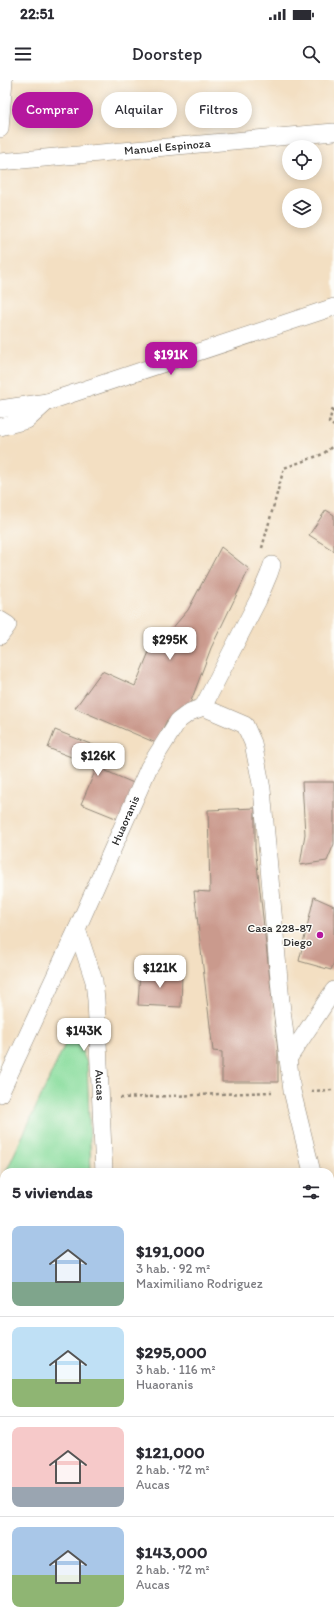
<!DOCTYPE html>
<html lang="es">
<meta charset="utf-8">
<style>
:root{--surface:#fff;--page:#f7f7f7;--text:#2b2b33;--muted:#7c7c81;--line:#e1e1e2;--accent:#b5179e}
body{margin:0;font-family:Itim,sans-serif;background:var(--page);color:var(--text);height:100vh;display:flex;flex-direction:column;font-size:15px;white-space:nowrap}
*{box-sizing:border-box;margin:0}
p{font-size:13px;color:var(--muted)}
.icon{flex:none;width:22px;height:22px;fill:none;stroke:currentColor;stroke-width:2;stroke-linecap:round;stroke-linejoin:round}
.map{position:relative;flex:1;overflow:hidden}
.sheet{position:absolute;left:0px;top:1088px;width:334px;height:456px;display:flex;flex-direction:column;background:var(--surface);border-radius:12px 12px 0 0;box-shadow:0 2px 10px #0003}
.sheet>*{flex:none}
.banner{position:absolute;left:12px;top:12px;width:310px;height:36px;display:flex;gap:8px}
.buttons{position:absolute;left:282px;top:60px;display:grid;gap:8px}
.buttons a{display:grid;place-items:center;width:40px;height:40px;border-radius:50%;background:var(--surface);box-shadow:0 2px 10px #0003;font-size:20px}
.price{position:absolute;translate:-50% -34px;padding:0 9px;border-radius:8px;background:#fff;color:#222;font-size:13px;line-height:26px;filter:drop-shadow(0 1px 2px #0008)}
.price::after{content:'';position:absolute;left:50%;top:24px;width:12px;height:9px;margin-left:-6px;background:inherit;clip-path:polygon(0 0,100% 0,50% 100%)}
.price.selected{background:var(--accent);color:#fff}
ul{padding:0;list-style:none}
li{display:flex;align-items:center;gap:12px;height:100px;padding:0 12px}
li+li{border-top:1px solid var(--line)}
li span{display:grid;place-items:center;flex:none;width:112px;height:80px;border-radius:8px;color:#555}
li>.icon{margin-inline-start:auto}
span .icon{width:48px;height:48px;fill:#fffc;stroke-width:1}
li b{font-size:17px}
h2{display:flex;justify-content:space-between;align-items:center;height:48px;padding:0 12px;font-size:17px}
.pill{padding:0 14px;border-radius:18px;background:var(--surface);box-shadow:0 2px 10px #0003;font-size:14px;line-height:36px}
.pill.selected{background:var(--accent);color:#fff}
.status{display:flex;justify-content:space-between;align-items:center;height:28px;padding:0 20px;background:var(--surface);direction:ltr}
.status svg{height:11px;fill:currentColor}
header{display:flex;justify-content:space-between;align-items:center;height:52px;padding:0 12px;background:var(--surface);font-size:18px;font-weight:600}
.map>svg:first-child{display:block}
.green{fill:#8add9e;stroke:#5a8464}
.building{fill:#ca9a8d}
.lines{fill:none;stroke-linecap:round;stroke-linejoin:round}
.street-casing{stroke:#8f8576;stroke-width:18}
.path{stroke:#8f8576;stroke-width:2.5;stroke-dasharray:3 3;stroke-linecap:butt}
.street{stroke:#fff;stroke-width:17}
.poi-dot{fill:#b5179e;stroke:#fdfcf7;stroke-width:1.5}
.labels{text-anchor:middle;stroke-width:3;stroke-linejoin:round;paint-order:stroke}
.street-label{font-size:12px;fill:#2b2b2b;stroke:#fdfcf7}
.poi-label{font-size:12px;fill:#2b2b2b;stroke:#fdfcf7;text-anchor:end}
</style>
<div class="status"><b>22:51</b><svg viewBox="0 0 49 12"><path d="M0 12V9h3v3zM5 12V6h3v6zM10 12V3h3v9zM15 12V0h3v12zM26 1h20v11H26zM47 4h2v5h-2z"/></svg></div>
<header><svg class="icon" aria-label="menu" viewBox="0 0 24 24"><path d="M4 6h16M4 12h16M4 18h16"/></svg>Doorstep<svg class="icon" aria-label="search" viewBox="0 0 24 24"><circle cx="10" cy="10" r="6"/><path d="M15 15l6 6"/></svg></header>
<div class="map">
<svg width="334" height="1544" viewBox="0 0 334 1544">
<rect width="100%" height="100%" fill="#fdfcf7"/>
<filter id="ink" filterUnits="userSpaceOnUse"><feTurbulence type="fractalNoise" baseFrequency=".025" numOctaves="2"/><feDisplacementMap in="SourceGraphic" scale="8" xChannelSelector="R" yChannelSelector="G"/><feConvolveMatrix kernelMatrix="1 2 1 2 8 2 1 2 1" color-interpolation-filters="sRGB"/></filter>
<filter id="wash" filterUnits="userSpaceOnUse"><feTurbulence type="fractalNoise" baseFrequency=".012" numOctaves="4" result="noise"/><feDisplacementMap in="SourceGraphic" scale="16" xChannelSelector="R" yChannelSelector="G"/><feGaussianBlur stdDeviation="0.9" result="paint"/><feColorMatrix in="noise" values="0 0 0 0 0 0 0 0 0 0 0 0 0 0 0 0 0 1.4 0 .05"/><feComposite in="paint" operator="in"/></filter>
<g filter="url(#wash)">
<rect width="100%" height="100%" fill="#f3dfc2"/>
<!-- green -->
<path class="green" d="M72 949 87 983 91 1092H6Z
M4 1096V1327L0 1331V1105Z"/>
<g id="blocks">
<!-- building -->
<path class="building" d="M326 430 334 435V471L309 455Z
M221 467 249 489 211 568 188 629 167 640 156 663 75 628 102 591 135 606 151 567 159 571 170 551 188 530Z
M55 650 113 673 106 691 138 705 123 741 81 724 97 687 48 668Z
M302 702H334V764L327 781 300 785 305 754Z
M255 728V767L278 971V1002H222V972L213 971 194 811 210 812 208 730Z
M314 817 334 826V882L331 890 299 881Z
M140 891 182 893 181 927 138 925Z"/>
</g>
</g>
<g filter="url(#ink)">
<use href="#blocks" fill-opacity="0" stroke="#8f8576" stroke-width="1"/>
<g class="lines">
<defs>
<g id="street">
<path d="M0 49 4 0"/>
<path id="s1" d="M0 82 334 52"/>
<path d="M0 329 47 322 334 227"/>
<path d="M0 347 27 340 47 322"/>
<path d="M0 540 8 545 0 556"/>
<path d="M203 627 245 645 253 663 262 709 281 922 292 1011 312 1092"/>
<path id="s2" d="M77 849 94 901 96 920 104 1092"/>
<path d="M288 979 334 910"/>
<path id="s3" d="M0 1014 77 849 149 687 178 641 190 632 203 627 258 520 269 494 272 485"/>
<path d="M330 1163 334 1179"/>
<path d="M0 1348 4 1344"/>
</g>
</defs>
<!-- street casing -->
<use href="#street" class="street-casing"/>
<!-- path -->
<path class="path" d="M332 331 334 327
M334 332 332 331 329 343 334 346
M262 468 284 388 323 374 334 365
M311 1011 334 1010
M120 1018 272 1012"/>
<!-- street -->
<use href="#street" class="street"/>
</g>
</g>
<!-- markers -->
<circle class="poi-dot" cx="320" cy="855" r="4"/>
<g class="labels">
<!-- street labels -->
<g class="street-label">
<text dy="4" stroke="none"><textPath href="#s1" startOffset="168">Manuel Espinoza</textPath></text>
<text dy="4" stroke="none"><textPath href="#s3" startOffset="301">Huaoranis</textPath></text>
<text dy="4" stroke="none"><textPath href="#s2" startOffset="159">Aucas</textPath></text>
</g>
<!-- poi labels -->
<g class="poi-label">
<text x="312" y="852">Casa 228-87<tspan x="312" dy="14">Diego</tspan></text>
</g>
</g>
</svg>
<div class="buttons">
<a><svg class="icon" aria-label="locate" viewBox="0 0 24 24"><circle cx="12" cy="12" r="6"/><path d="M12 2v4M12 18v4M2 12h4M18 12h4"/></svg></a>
<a><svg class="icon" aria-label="layers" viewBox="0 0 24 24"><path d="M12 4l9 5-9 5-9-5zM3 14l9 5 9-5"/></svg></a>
</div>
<b class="price selected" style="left:171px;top:296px">$191K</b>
<b class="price" style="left:170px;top:581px">$295K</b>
<b class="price" style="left:98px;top:697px">$126K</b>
<b class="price" style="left:160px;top:909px">$121K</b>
<b class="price" style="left:84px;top:972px">$143K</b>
<div class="banner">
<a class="pill selected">Comprar</a>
<a class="pill">Alquilar</a>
<a class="pill">Filtros</a>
</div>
<section class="sheet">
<h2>5 viviendas<svg class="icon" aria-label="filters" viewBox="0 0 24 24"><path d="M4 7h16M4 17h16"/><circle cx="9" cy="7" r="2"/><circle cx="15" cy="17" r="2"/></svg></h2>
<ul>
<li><span style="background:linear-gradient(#a9c7e8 70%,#7fa58c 0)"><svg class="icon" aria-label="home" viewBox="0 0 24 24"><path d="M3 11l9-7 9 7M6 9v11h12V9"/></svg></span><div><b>$191,000</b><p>3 hab. · 92 m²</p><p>Maximiliano Rodriguez</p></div></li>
<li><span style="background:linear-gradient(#bfe0f5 65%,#8fb573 0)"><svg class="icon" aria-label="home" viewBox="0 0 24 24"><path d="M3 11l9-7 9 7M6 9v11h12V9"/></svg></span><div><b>$295,000</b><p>3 hab. · 116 m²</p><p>Huaoranis</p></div></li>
<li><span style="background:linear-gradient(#f6c9c9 75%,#9aa5b1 0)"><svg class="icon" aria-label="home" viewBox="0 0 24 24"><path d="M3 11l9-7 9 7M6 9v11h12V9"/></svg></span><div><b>$121,000</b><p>2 hab. · 72 m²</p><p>Aucas</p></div></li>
<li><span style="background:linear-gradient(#a9c7e8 60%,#8fb573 0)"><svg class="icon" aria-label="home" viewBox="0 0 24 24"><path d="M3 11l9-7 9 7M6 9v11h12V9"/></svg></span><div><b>$143,000</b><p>2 hab. · 72 m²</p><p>Aucas</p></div></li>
</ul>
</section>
</div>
